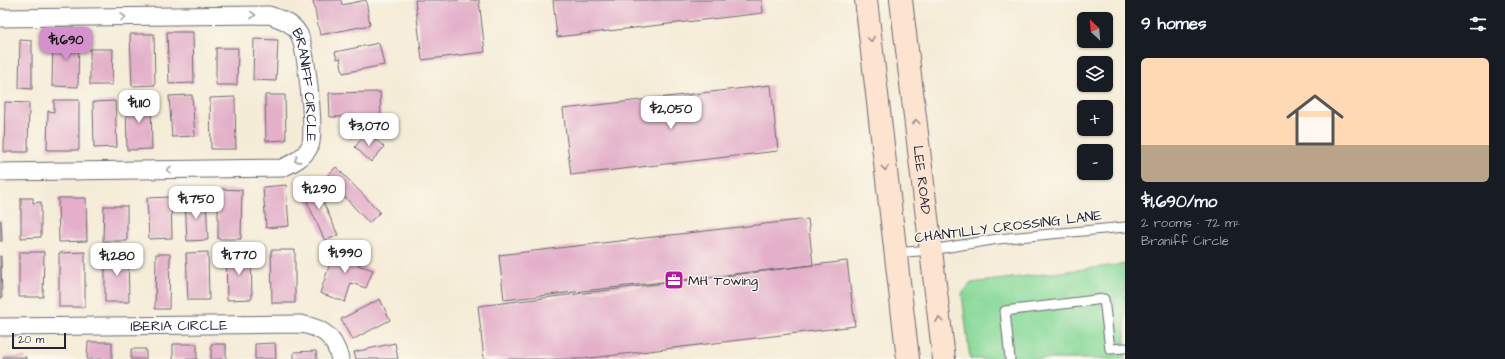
<!DOCTYPE html>
<meta charset="utf-8">
<style>
:root{--surface:#171b24;--page:#242831;--text:#f1f3f6;--muted:#9ea1a6;--line:#363941;--accent:#d690ce}
body{margin:0;font-family:"Architects Daughter",sans-serif;background:var(--page);color:var(--text);height:100vh;display:flex;flex-direction:column;font-size:15px;white-space:nowrap}
*{box-sizing:border-box;margin:0}
p{font-size:13px;color:var(--muted)}
.icon{flex:none;width:22px;height:22px;fill:none;stroke:currentColor;stroke-width:2;stroke-linecap:round;stroke-linejoin:round}
.map{position:relative;flex:1;overflow:hidden}
.drawer{display:flex;flex-direction:column;background:var(--surface);width:380px}
.drawer>*{flex:none}
.needle{width:26px;rotate:334deg}
.tools{position:absolute;left:1077px;top:12px;display:grid;gap:8px}
.tools a{display:grid;place-items:center;width:36px;height:36px;border-radius:6px;background:var(--surface);box-shadow:0 1px 3px #0004;font-size:20px}
.scale{position:absolute;left:12px;bottom:10px;width:54px;box-sizing:border-box;padding-left:4px;border:2px solid #22223b;border-top:0;font-size:11px;line-height:14px;white-space:nowrap;color:#22223b;-webkit-text-stroke:3px #fbf7ec;paint-order:stroke}
.price{position:absolute;translate:-50% -34px;padding:0 9px;border-radius:8px;background:#fff;color:#222;font-size:13px;line-height:26px;filter:drop-shadow(0 1px 2px #0008)}
.price::after{content:'';position:absolute;left:50%;top:24px;width:12px;height:9px;margin-left:-6px;background:inherit;clip-path:polygon(0 0,100% 0,50% 100%)}
.price.on{background:var(--accent);color:#111}
ul{padding:0;list-style:none}
li{display:grid;align-content:center;gap:8px;height:212px;padding:0 16px}
li+li{border-top:1px solid var(--line)}
li span{display:grid;place-items:center;height:124px;border-radius:6px;color:#555}
li>.icon{margin-inline-start:auto}
span .icon{width:72px;height:72px;fill:#fffc;stroke-width:1}
li b{font-size:17px}
h2{display:flex;justify-content:space-between;align-items:center;height:48px;padding:0 16px;font-size:17px}
main{display:flex;flex:1;min-height:0}
.map>svg:first-child{display:block}
.green{fill:#88d999;stroke:#557e6a}
.building{fill:#e3afc9}
.lines{fill:none;stroke-linecap:round;stroke-linejoin:round}
.lane-casing{stroke:#6c6972;stroke-width:11}
.street-casing{stroke:#6c6972;stroke-width:19}
.secondary-casing{stroke:#6c6972;stroke-width:24}
.lane{stroke:#fff;stroke-width:9}
.street{stroke:#fff;stroke-width:17}
.secondary{stroke:#fde4d1;stroke-width:22}
.oneway{stroke:#9c9ca7}
.oneway2{stroke:#9a8d8e}
.labels{text-anchor:middle;stroke-width:3;stroke-linejoin:round;paint-order:stroke}
.street-label{font-size:14px;fill:#22223b;stroke:#fbf7ec}
.poi-label{font-size:14px;fill:#22223b;stroke:#fbf7ec;text-anchor:start}
</style>
<main>
<div class="map">
<svg width="1125" height="359" viewBox="0 0 1125 359">
<rect width="100%" height="100%" fill="#fbf7ec"/>
<filter id="ink" filterUnits="userSpaceOnUse"><feTurbulence type="fractalNoise" baseFrequency=".025" numOctaves="2"/><feDisplacementMap in="SourceGraphic" scale="8" xChannelSelector="R" yChannelSelector="G"/><feConvolveMatrix kernelMatrix="1 2 1 2 8 2 1 2 1" color-interpolation-filters="sRGB"/></filter>
<filter id="wash" filterUnits="userSpaceOnUse"><feTurbulence type="fractalNoise" baseFrequency=".012" numOctaves="4" result="noise"/><feDisplacementMap in="SourceGraphic" scale="16" xChannelSelector="R" yChannelSelector="G"/><feGaussianBlur stdDeviation="0.9" result="paint"/><feColorMatrix in="noise" values="0 0 0 0 0 0 0 0 0 0 0 0 0 0 0 0 0 1.4 0 .05"/><feComposite in="paint" operator="in"/></filter>
<g filter="url(#wash)">
<rect width="100%" height="100%" fill="#f5ecd7"/>
<!-- green -->
<path class="green" d="M1125 264V359H970L962 294 971 283Z"/>
<g id="blocks">
<!-- building -->
<path class="building" d="M313 0H341L342 5 366 0 370 25 320 35Z
M415 0H479L485 52 422 60Z
M553 0H762L763 13 557 37Z
M167 32H193L194 83 169 84Z
M130 34H154L155 85 132 86Z
M53 35H79L78 87 52 86Z
M254 39 278 40 276 81 253 80Z
M20 40 32 41V89L19 88Z
M379 43 384 65 343 73 340 58 337 59 335 52Z
M216 48H238L237 85H216Z
M90 49H113L112 85H90Z
M771 85 778 151 571 175 563 109Z
M380 92 381 116 330 117 329 93Z
M192 95 195 136 172 137 169 96Z
M265 95H285L286 140 266 141Z
M151 97 152 149 127 150 126 98Z
M235 97 236 149H211L210 98Z
M54 100H79V150H47L48 111 54 112Z
M115 101 117 147 94 148 93 102Z
M5 102 29 103 28 152H4Z
M367 132 384 147 371 162 355 147Z
M336 167 380 212 369 223 326 177Z
M313 180 338 235 325 241 300 186Z
M286 185 289 226 266 228 263 187Z
M218 189 242 190 241 239H218Z
M171 197 172 238 149 239 147 198Z
M21 198H33V203L41 202V237L21 238Z
M58 198H86L87 241 59 242Z
M206 199 208 240 187 241 185 200Z
M104 206H127V241H103Z
M808 219 813 265 504 300 499 255Z
M0 220H1L2 241H0Z
M336 246 362 255 358 265 373 270 366 288 351 283 345 302 320 293Z
M271 250H295V303H272Z
M251 251 252 299 227 300 226 252Z
M19 252H44L43 297H19Z
M85 252V307H59V253Z
M128 252 129 302H105V253Z
M208 252 209 300H188L186 253Z
M156 254H170L169 309H155Z
M0 256H1L2 298H0Z
M847 261 855 326 583 359H484L478 306Z
M380 299 390 320 352 340 341 319Z
M88 342H112V359H87Z
M275 343 276 359H255V344Z
M395 343 398 359H356L354 352Z
M173 344H197V359H173Z
M211 344H226V359H211Z
M131 349H146V359H131Z
M316 351 317 359H294V352Z
M3 357H26V359H3Z"/>
</g>
</g>
<g filter="url(#ink)">
<use href="#blocks" fill-opacity="0" stroke="#6c6972" stroke-width="1"/>
<g class="lines">
<defs>
<path id="lane" d="M895 253 931 250 998 239 1125 227
M1010 359 1005 311 1104 299 1110 349 1125 348"/>
<g id="street">
<path id="s1" d="M0 18 269 15C281 19 293 23 299 34 306 49 316 132 310 146 304 158 293 163 282 168L0 172"/>
<path id="s2" d="M0 327 301 324C323 328 334 336 340 359"/>
</g>
<g id="secondary">
<path d="M866 0 908 359"/>
<path id="s3" d="M901 0 944 359"/>
</g>
</defs>
<!-- lane casing -->
<use href="#lane" class="lane-casing"/>
<!-- street casing -->
<use href="#street" class="street-casing"/>
<!-- secondary casing -->
<use href="#secondary" class="secondary-casing"/>
<!-- lane -->
<use href="#lane" class="lane"/>
<!-- street -->
<use href="#street" class="street"/>
<!-- secondary -->
<use href="#secondary" class="secondary"/>
</g>
<!-- one-way arrows -->
<defs><path id="oneway-chevron" d="M-2-3.5L2.5 0L-2 3.5" fill="none" stroke-width="1.6" stroke-linecap="round" stroke-linejoin="round"/></defs>
<g class="oneway">
<use href="#oneway-chevron" transform="translate(253 15) rotate(-1)"/>
<use href="#oneway-chevron" transform="translate(123 17) rotate(-1)"/>
<use href="#oneway-chevron" transform="translate(297 160) rotate(147)"/>
<use href="#oneway-chevron" transform="translate(169 170) rotate(179)"/>
</g>
<g class="oneway2">
<use href="#oneway-chevron" transform="translate(871 39) rotate(83)"/>
<use href="#oneway-chevron" transform="translate(916 122) rotate(-97)"/>
<use href="#oneway-chevron" transform="translate(885 168) rotate(84)"/>
<use href="#oneway-chevron" transform="translate(939 320) rotate(-97)"/>
</g>
</g>
<!-- icons -->
<defs>
<symbol id="office-square" viewBox="-11 -11 22 22"><rect x="-9" y="-9" width="18" height="18" rx="4" fill="#b5179e" stroke="#fbf7ec"/><path d="M-6-3h4V-5.5h4V-3h4V5H-6ZM-1-4.5V-3h2v-1.5ZM-6 0V1H6V0Z" fill="#fff"/></symbol>
</defs>
<g fill-rule="evenodd">
<use href="#office-square" x="663" y="269" width="22" height="22"/>
</g>
<g class="labels">
<!-- street labels -->
<g class="street-label">
<text dy="5" stroke="none"><textPath href="#s1" startOffset="357">BRANIFF CIRCLE</textPath></text>
<text dy="5" stroke="none"><textPath href="#s3" startOffset="181">LEE ROAD</textPath></text>
<text transform="translate(1008 226) rotate(-7)" y="5">CHANTILLY CROSSING LANE</text>
<text dy="5" stroke="none"><textPath href="#s2" startOffset="179">IBERIA CIRCLE</textPath></text>
</g>
<!-- poi labels -->
<g class="poi-label">
<text x="688" y="285">MH Towing</text>
</g>
</g>
</svg>
<div class="tools">
<a><svg class="needle" viewBox="-14 -14 28 28"><path d="M0-13l5 13h-10z" fill="#e53935"/><path d="M0 13l5-13h-10z" fill="#9ea1a6"/></svg></a>
<a><svg class="icon" aria-label="layers" viewBox="0 0 24 24"><path d="M12 4l9 5-9 5-9-5zM3 14l9 5 9-5"/></svg></a>
<a>+</a>
<a>−</a>
</div>
<div class="scale">20 m</div>
<b class="price on" style="left:66px;top:61px">$1,690</b>
<b class="price" style="left:139px;top:124px">$1,110</b>
<b class="price" style="left:671px;top:130px">$2,050</b>
<b class="price" style="left:369px;top:147px">$3,070</b>
<b class="price" style="left:319px;top:210px">$1,290</b>
<b class="price" style="left:196px;top:220px">$1,750</b>
<b class="price" style="left:345px;top:274px">$1,990</b>
<b class="price" style="left:239px;top:276px">$1,770</b>
<b class="price" style="left:117px;top:277px">$1,280</b>
</div>
<section class="drawer">
<h2>9 homes<svg class="icon" aria-label="filters" viewBox="0 0 24 24"><path d="M4 7h16M4 17h16"/><circle cx="9" cy="7" r="2"/><circle cx="15" cy="17" r="2"/></svg></h2>
<ul>
<li><span style="background:linear-gradient(#ffd9b3 70%,#b9a48a 0)"><svg class="icon" aria-label="home" viewBox="0 0 24 24"><path d="M3 11l9-7 9 7M6 9v11h12V9"/></svg></span><div><b>$1,690/mo</b><p>2 rooms · 72 m²</p><p>Braniff Circle</p></div></li>
</ul>
</section>
</main>
